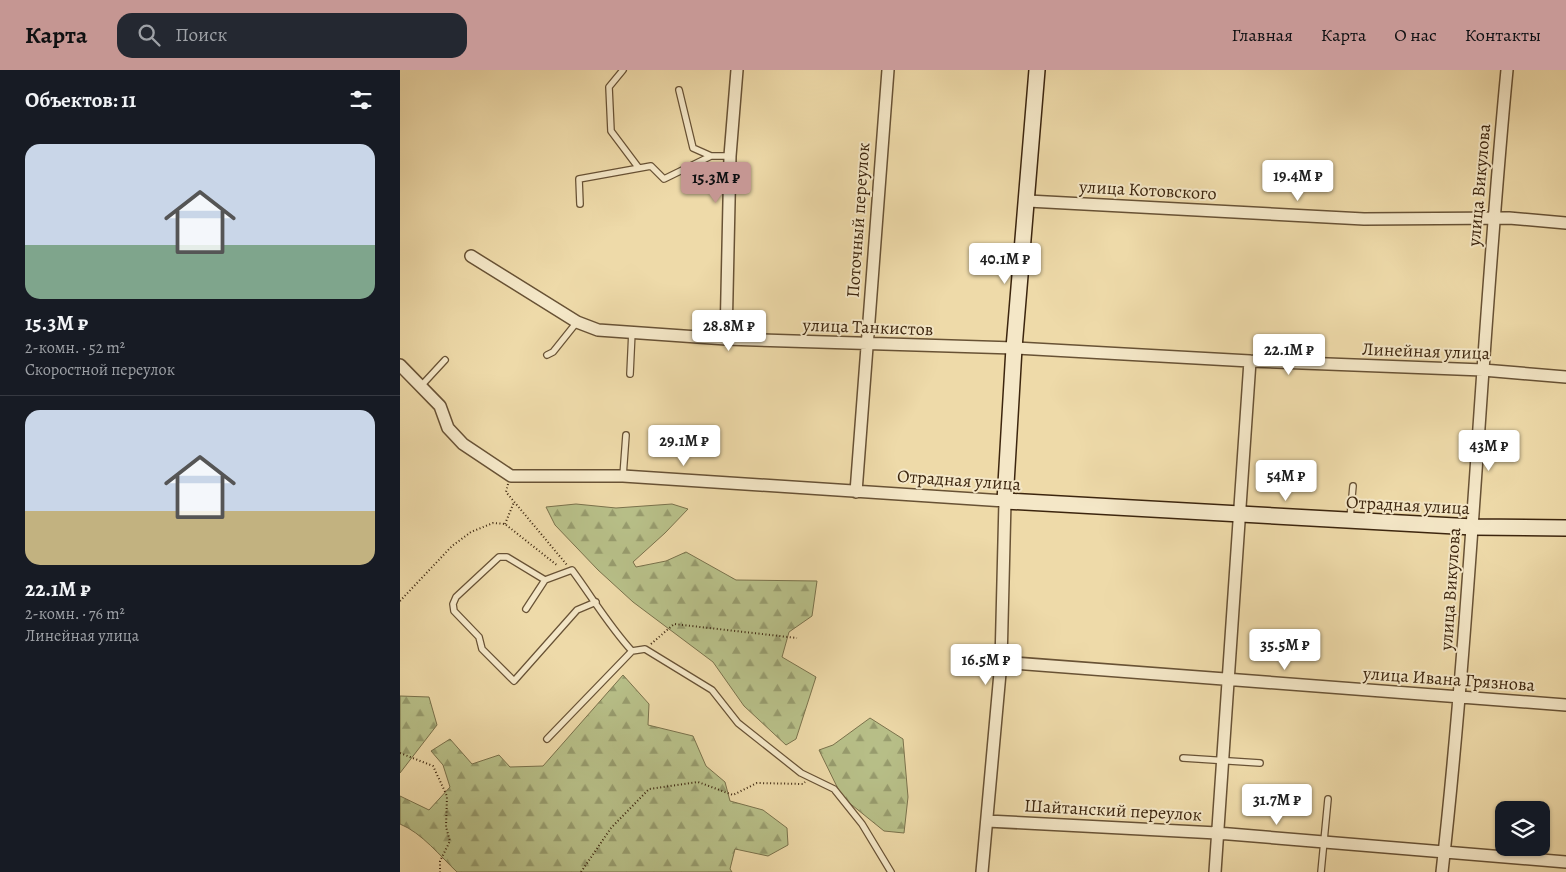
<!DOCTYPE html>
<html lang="ru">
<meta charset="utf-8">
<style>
:root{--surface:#171b24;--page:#242831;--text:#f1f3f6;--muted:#9ea1a6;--line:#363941;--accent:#c59692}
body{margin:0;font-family:Alegreya,serif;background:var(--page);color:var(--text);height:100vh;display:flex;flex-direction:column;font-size:19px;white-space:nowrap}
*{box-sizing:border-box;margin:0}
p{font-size:16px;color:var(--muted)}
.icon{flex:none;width:28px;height:28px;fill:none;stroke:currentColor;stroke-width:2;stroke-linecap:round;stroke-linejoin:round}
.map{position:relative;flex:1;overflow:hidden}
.details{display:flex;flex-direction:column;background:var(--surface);width:400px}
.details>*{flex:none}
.buttons{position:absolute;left:1095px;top:731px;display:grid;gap:10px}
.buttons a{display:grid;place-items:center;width:55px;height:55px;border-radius:10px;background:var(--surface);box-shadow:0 1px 4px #0004;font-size:25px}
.price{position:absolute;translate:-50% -42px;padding:0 11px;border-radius:5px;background:#fff;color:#222;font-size:16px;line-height:32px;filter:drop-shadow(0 1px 2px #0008)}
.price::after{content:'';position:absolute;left:50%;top:30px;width:15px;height:11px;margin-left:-8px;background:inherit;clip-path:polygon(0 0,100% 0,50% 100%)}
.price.active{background:var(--accent);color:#111}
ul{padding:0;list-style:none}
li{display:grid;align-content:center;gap:10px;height:265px;padding:0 25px}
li+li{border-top:1px solid var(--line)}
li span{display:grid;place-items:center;height:155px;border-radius:15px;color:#555}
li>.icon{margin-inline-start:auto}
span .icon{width:90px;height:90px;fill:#fffc;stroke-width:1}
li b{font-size:21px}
h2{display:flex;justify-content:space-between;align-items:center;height:60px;padding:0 25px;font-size:21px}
header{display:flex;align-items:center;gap:30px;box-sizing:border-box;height:70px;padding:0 25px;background:var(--accent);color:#111}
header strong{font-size:24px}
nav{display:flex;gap:28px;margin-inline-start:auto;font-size:18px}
.search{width:350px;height:45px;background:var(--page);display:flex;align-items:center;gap:12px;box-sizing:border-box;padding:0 18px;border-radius:15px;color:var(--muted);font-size:19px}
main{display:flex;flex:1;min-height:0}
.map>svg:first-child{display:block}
.forest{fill:url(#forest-firs);stroke:#7a724c}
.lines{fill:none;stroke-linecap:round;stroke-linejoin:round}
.lane-casing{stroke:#685235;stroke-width:8}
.street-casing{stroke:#685235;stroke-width:14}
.secondary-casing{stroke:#3c250e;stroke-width:18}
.path{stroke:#3c250e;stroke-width:2;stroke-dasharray:1 2.5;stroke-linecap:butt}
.lane{stroke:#f4e7c7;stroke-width:5.5}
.street{stroke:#f4e7c7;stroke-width:11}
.secondary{stroke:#f4e7c7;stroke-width:15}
.labels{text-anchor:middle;stroke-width:4;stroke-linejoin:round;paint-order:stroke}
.street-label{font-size:18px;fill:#3c250e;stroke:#f4e7c7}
</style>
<header>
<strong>Карта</strong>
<div class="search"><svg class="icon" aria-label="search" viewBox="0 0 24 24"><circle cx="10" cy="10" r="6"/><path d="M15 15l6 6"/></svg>Поиск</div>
<nav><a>Главная</a><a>Карта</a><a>О нас</a><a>Контакты</a></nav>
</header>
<main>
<section class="details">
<h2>Объектов: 11<svg class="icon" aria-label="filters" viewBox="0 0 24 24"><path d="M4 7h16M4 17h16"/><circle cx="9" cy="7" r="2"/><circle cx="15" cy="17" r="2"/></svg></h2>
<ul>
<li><span style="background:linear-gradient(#c9d6e8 65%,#7fa58c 0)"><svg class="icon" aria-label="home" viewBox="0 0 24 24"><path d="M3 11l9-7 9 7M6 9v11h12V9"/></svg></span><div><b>15.3M ₽</b><p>2-комн. · 52 m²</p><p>Скоростной переулок</p></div></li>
<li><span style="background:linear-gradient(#c9d6e8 65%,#c2b280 0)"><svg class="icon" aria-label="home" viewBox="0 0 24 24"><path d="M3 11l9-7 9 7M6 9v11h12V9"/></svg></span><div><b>22.1M ₽</b><p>2-комн. · 76 m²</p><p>Линейная улица</p></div></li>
</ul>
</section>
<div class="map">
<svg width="1166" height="802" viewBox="0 0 1166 802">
<defs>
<pattern id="forest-firs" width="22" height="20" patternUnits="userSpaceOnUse" patternTransform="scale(1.25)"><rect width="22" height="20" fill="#b8c089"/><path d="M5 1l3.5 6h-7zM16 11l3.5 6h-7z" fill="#979c6e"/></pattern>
</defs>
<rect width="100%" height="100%" fill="#eedaa9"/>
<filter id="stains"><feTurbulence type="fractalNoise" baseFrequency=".004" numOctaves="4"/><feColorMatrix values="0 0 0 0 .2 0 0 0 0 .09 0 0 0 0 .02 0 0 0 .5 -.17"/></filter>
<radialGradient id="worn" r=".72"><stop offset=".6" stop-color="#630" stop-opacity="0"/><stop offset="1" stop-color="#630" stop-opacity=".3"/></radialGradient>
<!-- forest -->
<path class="forest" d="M176 434 216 438 272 434 288 439 265 463 233 492 236 497 266 491 286 482 336 510 417 511 412 546 389 562 382 587 416 607 396 669 386 675 344 636 313 592 233 532 198 500 155 455 146 437Z
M223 605 249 634 248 655 293 666 306 696 325 712 330 731 363 740 387 758 388 775 368 786 335 779 330 799 332 802H57C40 786 22 763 0 754V726L29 740 50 717 43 695 31 681 50 669 72 694 99 685 110 697 143 696Z
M0 626 29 627 37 655 0 703Z
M470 648 503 669 508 727 504 763 484 761 442 727 419 680 433 675Z"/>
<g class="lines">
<defs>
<path id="lane" d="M223 0 209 17 211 61 238 97
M279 20 293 78 311 86H330
M180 134 179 109 251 96 264 109 311 86
M147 285 153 282 177 252
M230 304 232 261
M21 316 45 290
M223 406 226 365
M950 448 953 416
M145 510 107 487H99L56 527 53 534 54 541 79 567 82 579 114 611 177 540 196 532
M126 539 145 510 172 500C192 527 209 556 232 581L245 579 312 620 338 653 401 703 434 719 462 754 491 802
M147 669 232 581
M783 688 860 693
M921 802 928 729"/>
<path id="street" d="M628 131 964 149 1109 148 1166 153
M71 186 177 252 198 260 326 269 614 278 850 291 1083 300 1166 307
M326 269 330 86 337 0
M0 295 40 336 48 358 63 374 111 406H223L605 431 601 592 582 802
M456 422 488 0
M601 592 1166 635
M587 751 817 763 1166 792
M815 802 850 291
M1042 802C1072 535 1081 267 1107 0"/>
<path id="secondary" d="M637 0 614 278 605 431 1073 457 1166 458"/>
</defs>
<!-- lane casing -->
<use href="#lane" class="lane-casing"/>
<!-- street casing -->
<use href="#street" class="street-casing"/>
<!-- secondary casing -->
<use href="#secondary" class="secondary-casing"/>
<!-- path -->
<path class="path" d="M108 414 106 422 167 495
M105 454 114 432
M0 531 52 476 71 462 93 453 105 454 158 496
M251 574 274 554 397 568
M0 683 33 696 47 726 46 757 50 771 40 791V802
M181 802 211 758 249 719 298 712 333 725 357 713 403 714 405 712"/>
<!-- lane -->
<use href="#lane" class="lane"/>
<!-- street -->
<use href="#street" class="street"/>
<!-- secondary -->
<use href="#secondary" class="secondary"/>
</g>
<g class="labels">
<!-- street labels -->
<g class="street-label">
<text transform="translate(1079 115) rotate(-85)" y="6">улица Викулова</text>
<text transform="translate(748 120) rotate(3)" y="6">улица Котовского</text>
<text transform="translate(458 150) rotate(-86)" y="6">Поточный переулок</text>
<text transform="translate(468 257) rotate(2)" y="6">улица Танкистов</text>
<text transform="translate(1026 281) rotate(2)" y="6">Линейная улица</text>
<text transform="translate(559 410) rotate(4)" y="6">Отрадная улица</text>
<text transform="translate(1008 435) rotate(3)" y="6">Отрадная улица</text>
<text transform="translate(1050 519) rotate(-86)" y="6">улица Викулова</text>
<text transform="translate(1049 609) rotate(4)" y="6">улица Ивана Грязнова</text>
<text transform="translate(713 740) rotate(3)" y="6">Шайтанский переулок</text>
</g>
</g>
<rect width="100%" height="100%" filter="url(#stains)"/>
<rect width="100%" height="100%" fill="url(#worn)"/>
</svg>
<div class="buttons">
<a><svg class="icon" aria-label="layers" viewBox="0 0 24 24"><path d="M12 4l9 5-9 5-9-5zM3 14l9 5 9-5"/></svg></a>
</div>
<b class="price" style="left:898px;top:132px">19.4M ₽</b>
<b class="price active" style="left:316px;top:134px">15.3M ₽</b>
<b class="price" style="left:605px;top:215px">40.1M ₽</b>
<b class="price" style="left:329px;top:282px">28.8M ₽</b>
<b class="price" style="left:889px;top:306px">22.1M ₽</b>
<b class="price" style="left:284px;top:397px">29.1M ₽</b>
<b class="price" style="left:1089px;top:402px">43M ₽</b>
<b class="price" style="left:886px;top:432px">54M ₽</b>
<b class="price" style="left:885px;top:601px">35.5M ₽</b>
<b class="price" style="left:586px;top:616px">16.5M ₽</b>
<b class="price" style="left:877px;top:756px">31.7M ₽</b>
</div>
</main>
